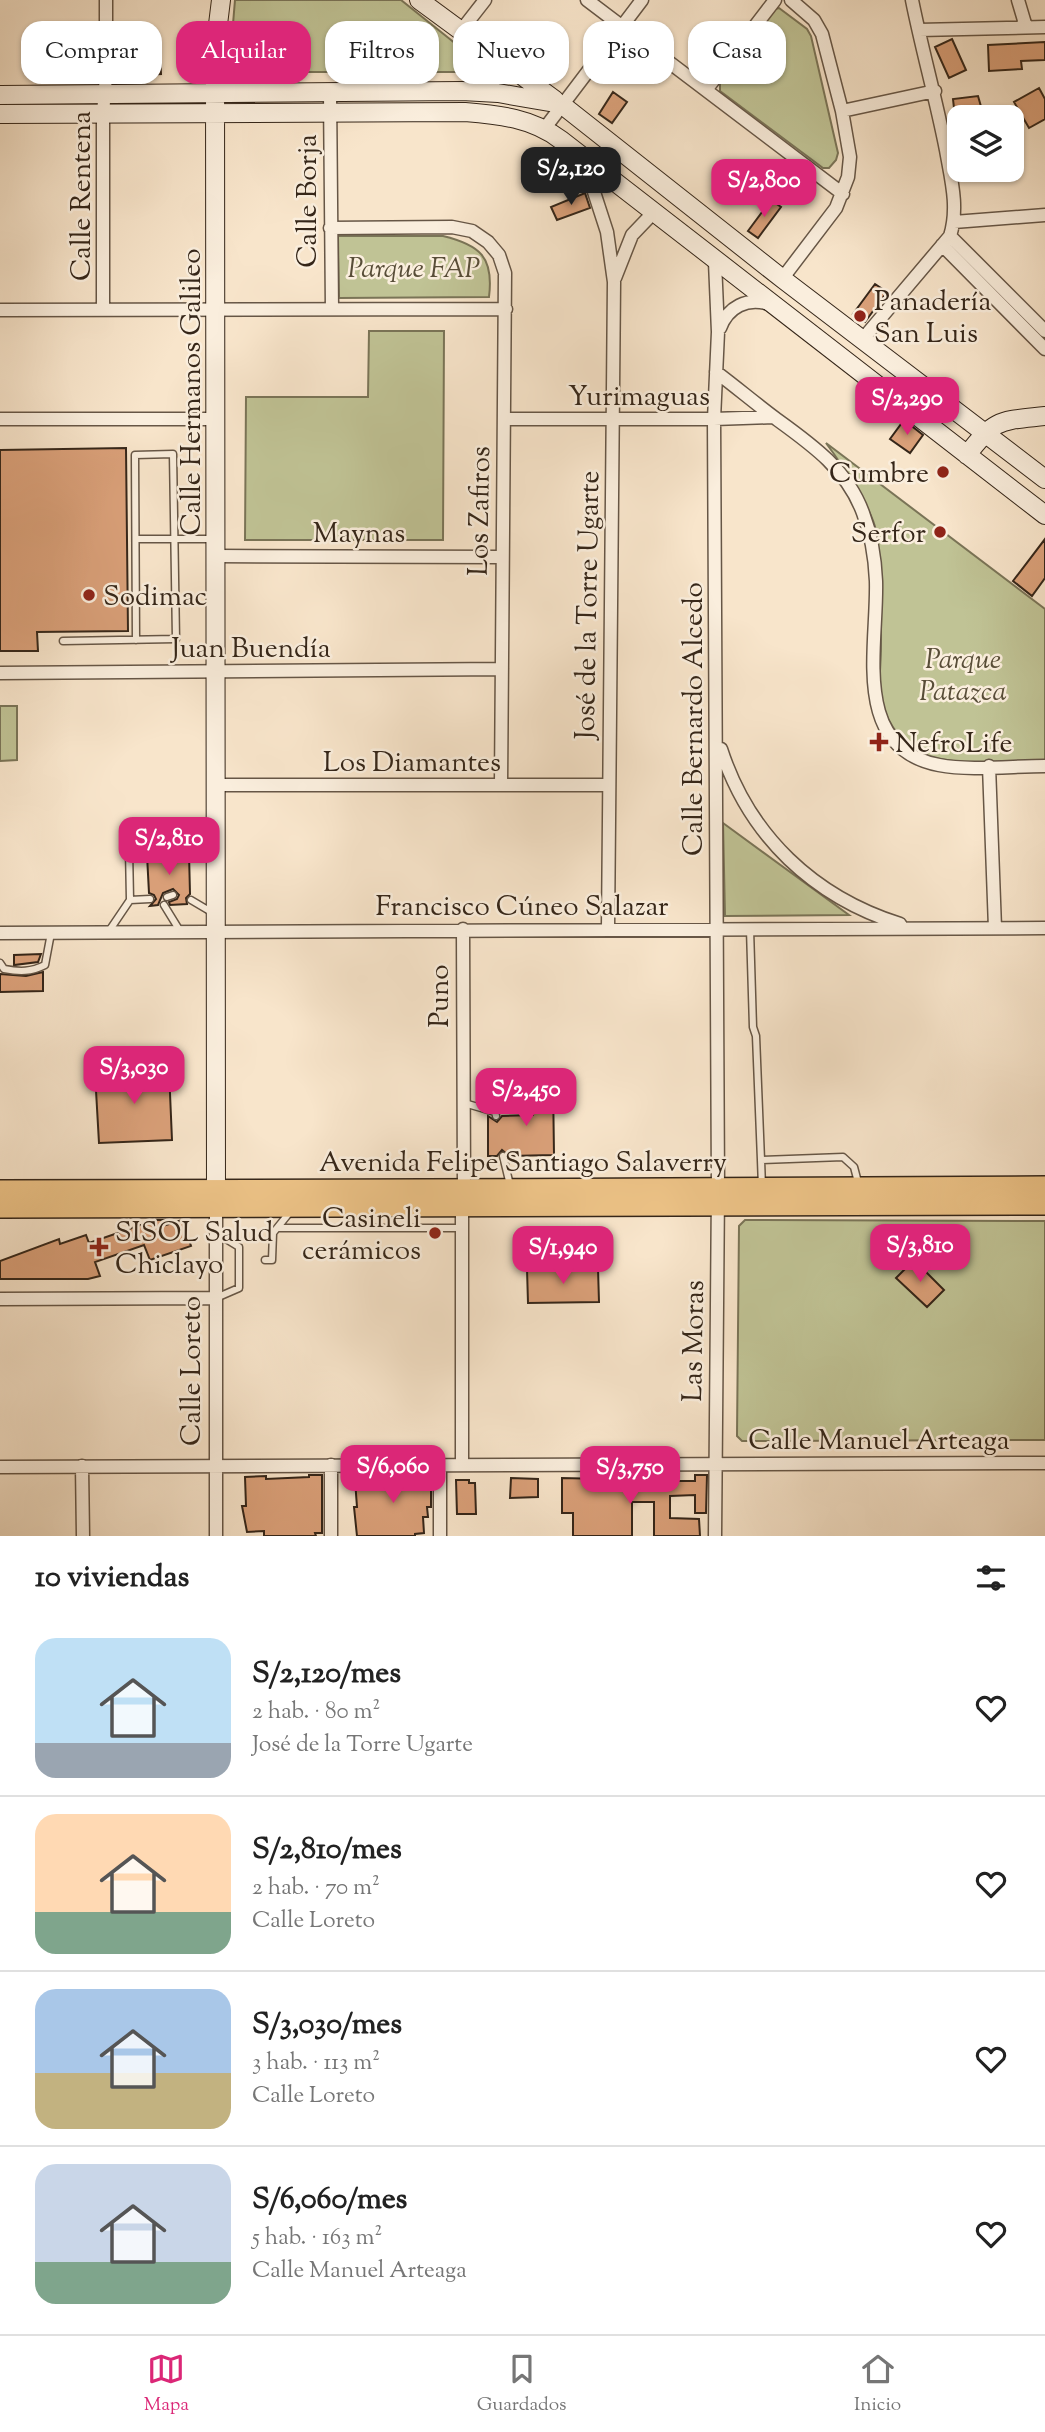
<!DOCTYPE html>
<html lang="es">
<meta charset="utf-8">
<style>
:root{--surface:#fff;--page:#f2f2f2;--text:#222;--muted:#767676;--line:#e0e0e0;--accent:#db2777}
body{margin:0;font-family:"Sorts Mill Goudy",serif;background:var(--page);color:var(--text);height:100vh;display:flex;flex-direction:column;font-size:26px;white-space:nowrap}
*{box-sizing:border-box;margin:0}
p{font-size:23px;color:var(--muted)}
.icon{flex:none;width:38px;height:38px;fill:none;stroke:currentColor;stroke-width:2;stroke-linecap:round;stroke-linejoin:round}
.map{position:relative;height:1536px;overflow:hidden}
.details{display:flex;flex-direction:column;background:var(--surface);flex:1}
.details>*{flex:none}
.banner{position:absolute;left:21px;top:21px;width:1004px;height:63px;display:flex;gap:14px}
.fabs{position:absolute;left:947px;top:105px;display:grid;gap:14px}
.fabs a{display:grid;place-items:center;width:77px;height:77px;border-radius:14px;background:var(--surface);box-shadow:0 2px 5px #0004;font-size:35px}
.price{position:absolute;translate:-50% -60px;padding:0 16px;border-radius:14px;background:var(--accent);color:#fff;font-size:23px;line-height:46px;filter:drop-shadow(0 2px 4px #0008)}
.price::after{content:'';position:absolute;left:50%;top:42px;width:21px;height:16px;margin-left:-10px;background:inherit;clip-path:polygon(0 0,100% 0,50% 100%)}
.price.current{background:#222;color:#fff}
ul{padding:0;list-style:none}
li{display:flex;align-items:center;gap:21px;height:175px;padding:0 35px}
li+li{border-top:2px solid var(--line)}
li span{display:grid;place-items:center;flex:none;width:196px;height:140px;border-radius:21px;color:#555}
li>.icon{margin-inline-start:auto}
span .icon{width:84px;height:84px;fill:#fffc;stroke-width:1}
li b{font-size:30px}
h2{display:flex;justify-content:space-between;align-items:center;height:84px;padding:0 35px;font-size:30px}
.tag{padding:0 24px;border-radius:21px;background:var(--surface);box-shadow:0 2px 5px #0004;font-size:24px;line-height:63px}
.tag.current{background:var(--accent);color:#fff}
.tabs{display:flex;justify-content:space-around;align-items:center;height:98px;border-top:2px solid var(--line);background:var(--surface);font-size:19px;color:var(--muted)}
.tabs a{display:grid;justify-items:center;gap:4px}
.tabs .current{color:var(--accent)}
.map>svg:first-child{display:block}
.green{fill:#c0c395;stroke:#7a7457;stroke-width:2}
.building{fill:#daa079;stroke:#352619;stroke-width:2}
.lines{fill:none;stroke-linecap:round;stroke-linejoin:round}
.lane-casing{stroke:#665646;stroke-width:9}
.street-casing{stroke:#665646;stroke-width:15}
.secondary-casing{stroke:#352619;stroke-width:20}
.primary-casing{stroke:#352619;stroke-width:22}
.lane{stroke:#faeedd;stroke-width:6}
.street{stroke:#faeedd;stroke-width:12}
.secondary{stroke:#faeedd;stroke-width:18}
.primary{stroke:#ecc286;stroke-width:19}
.poi-dot{fill:#8f2418;stroke:#faeedd;stroke-width:2.5}
.labels{text-anchor:middle;stroke-width:5;stroke-linejoin:round;paint-order:stroke}
.street-label{font-size:28px;fill:#352619;stroke:#faeedd}
.park-label{font-size:28px;font-style:italic;fill:#584d38;stroke:#faeedd}
.poi-label{font-size:28px;fill:#352619;stroke:#faeedd;text-anchor:start}
</style>
<div class="map">
<svg width="1045" height="1536" viewBox="0 0 1045 1536">
<rect width="100%" height="100%" fill="#f8e5cb"/>
<filter id="stains"><feTurbulence type="fractalNoise" baseFrequency=".00286" numOctaves="4"/><feColorMatrix values="0 0 0 0 .2 0 0 0 0 .09 0 0 0 0 .02 0 0 0 .5 -.17"/></filter>
<radialGradient id="worn" r=".72"><stop offset=".6" stop-color="#630" stop-opacity="0"/><stop offset="1" stop-color="#630" stop-opacity=".3"/></radialGradient>
<!-- green -->
<path class="green" d="M235 0H401L481 64 477 72H229Z
M779 8 807 29 811 36 838 153 836 160 829 168H823L720 91V80L772 10Z
M338 236H443C480 245 494 257 489 297L339 298Z
M369 331H444L443 540H245L246 397H368Z
M826 443 1045 609V761C1013 761 951 767 923 754 904 745 889 726 883 706 877 689 881 666 881 648 881 609 882 569 876 531 872 508 840 462 826 443Z
M0 706H17V760L0 761Z
M723 823 849 915 725 916Z
M745 1220 1045 1221V1440L742 1441 737 1436 739 1226Z"/>
<!-- building -->
<path class="building" d="M159 38 161 74 144 75 142 39Z
M952 39 966 70 949 78 935 47Z
M1045 42V60L1021 61 1022 69 989 71 988 45Z
M1039 88 1045 99V119L1029 128 1014 102Z
M613 92 627 102 612 123 599 114Z
M978 96 984 117H955L953 99Z
M585 193 590 208 557 220 551 207Z
M771 200 781 207 758 238 748 231Z
M875 284 887 292 865 322 853 314Z
M904 420 923 435 910 453 890 439Z
M126 448 128 631 37 632 38 651H0V450Z
M1045 539V578L1032 596 1013 581Z
M185 853H189L190 894 186 898 187 904 170 905 169 902 177 899 179 895 173 889 163 893 158 905 150 906 156 899 154 895 149 893 147 855 173 854 176 859 180 860Z
M41 954 38 962 14 965V955Z
M43 972V991L0 992V974L26 976Z
M169 1070 172 1140 99 1143 95 1073Z
M553 1082 554 1155 509 1156 502 1150 497 1156H488V1116L497 1122 502 1116 533 1115 532 1083Z
M155 1220H164L166 1225 182 1220 191 1246 150 1260 144 1245 95 1262 100 1276 88 1279H0V1261L59 1239 60 1244 86 1235 89 1243Z
M914 1260 944 1290 927 1307 896 1278Z
M598 1268 599 1302 528 1303 527 1269Z
M398 1474H431V1507H427L428 1517H423L424 1533 415 1534V1536H357L354 1507H357L355 1480Z
M309 1475H322V1533H315L316 1536H264V1531L247 1532 242 1506H246L245 1477 266 1476V1479L309 1477Z
M695 1475H707L706 1513H695V1495L670 1496V1518L699 1519 700 1536H654V1502H632V1536H573V1513H562V1478L604 1479V1490H627V1479H642V1481H695Z
M511 1478 538 1479V1497L510 1498Z
M456 1480H469V1483H475L476 1514H457Z"/>
<g class="lines">
<defs>
<path id="lane" d="M136 539H214
M63 641 176 639 173 454 135 455 136 640
M179 854V848L212 823
M167 897 173 895
M130 900 129 849 179 848
M191 900 213 913
M164 905 180 931
M750 929 753 1027 756 1036 761 1160
M109 931 130 900 150 899
M0 963 4 969C20 972 31 972 45 965L51 933
M464 1103 495 1112 496 1116
M503 1156 510 1185
M762 1187 761 1160 843 1157 854 1167 859 1186
M279 1228H462
M216 1233 239 1247V1288L216 1298
M265 1260H272L273 1233 290 1212"/>
<path id="street" d="M587 0 843 194
M1018 0 1026 27
M919 30 1045 27
M460 32 485 0
M706 90 775 0
M330 93 332 309
M842 111 935 91
M545 128 642 0
M583 158 607 232 614 282 608 928
M954 222 1045 215
M330 228 452 227 472 231 488 242 499 255 505 273 501 785
M950 236 1045 331
M942 245 1045 349
M715 262 718 332 714 419 718 1189 715 1536
M615 278 632 235 654 212
M782 279 836 208 848 177 850 157 842 111 822 34 814 20 791 0
M103 309V114L106 76V0
M0 310 506 309
M720 328C728 307 747 297 769 304
M862 340 950 236C959 207 951 179 946 150 936 99 922 50 912 0
M716 372C736 387 755 403 775 418 811 444 847 469 863 513 871 534 875 558 876 581 878 646 850 748 939 765 969 771 1013 766 1045 766
M0 419H216
M504 419H714L773 417
M216 556 502 557
M0 673 502 669
M721 749C749 836 814 897 900 924
M989 766 995 928
M216 785H609
M463 929 464 1188
M0 933 1045 928
M216 1207V1536
M462 1208V1465
M0 1299 216 1298
M440 1465V1536
M82 1466 83 1536
M0 1467 1045 1463
M331 1536V1465"/>
<path id="secondary" d="M419 0 555 100
M0 95 462 91 498 93 561 104 784 280 1045 479
M0 114 465 112C500 115 532 118 561 140L1045 515
M967 455C995 418 1000 421 1045 416
M216 1204 215 49 221 0"/>
<path id="primary" d="M0 1190C348 1189 697 1189 1045 1186
M0 1208 1045 1205"/>
</defs>
<!-- lane casing -->
<use href="#lane" class="lane-casing"/>
<!-- street casing -->
<use href="#street" class="street-casing"/>
<!-- secondary casing -->
<use href="#secondary" class="secondary-casing"/>
<!-- primary casing -->
<use href="#primary" class="primary-casing"/>
<!-- lane -->
<use href="#lane" class="lane"/>
<!-- street -->
<use href="#street" class="street"/>
<!-- secondary -->
<use href="#secondary" class="secondary"/>
<!-- primary -->
<use href="#primary" class="primary"/>
</g>
<!-- markers -->
<g class="poi-dot">
<circle cx="860" cy="316" r="7"/>
<circle cx="943" cy="472" r="7"/>
<circle cx="940" cy="532" r="7"/>
<circle cx="89" cy="595" r="7"/>
<path d="M875.5 731.5h7v7h7v7h-7v7h-7v-7h-7v-7h7z"/>
<circle cx="435" cy="1233" r="7"/>
<path d="M95.5 1236.5h7v7h7v7h-7v7h-7v-7h-7v-7h7z"/>
</g>
<g class="labels">
<!-- street labels -->
<g class="street-label">
<text transform="translate(80 196) rotate(-90)" y="10">Calle Rentena</text>
<text transform="translate(306 201) rotate(-90)" y="10">Calle Borja</text>
<text transform="translate(190 392) rotate(-90)" y="10">Calle Hermanos Galileo</text>
<text x="639" y="405">Yurimaguas</text>
<text transform="translate(478 511) rotate(-89)" y="10">Los Zafiros</text>
<text x="359" y="542">Maynas</text>
<text transform="translate(586 605) rotate(-89)" y="10">José de la Torre Ugarte</text>
<text x="251" y="657">Juan Buendía</text>
<text transform="translate(692 719) rotate(-90)" y="10">Calle Bernardo Alcedo</text>
<text x="412" y="771">Los Diamantes</text>
<text x="522" y="915">Francisco Cúneo Salazar</text>
<text transform="translate(438 996) rotate(-90)" y="10">Puno</text>
<text x="523" y="1171">Avenida Felipe Santiago Salaverry</text>
<text transform="translate(692 1341) rotate(-89)" y="10">Las Moras</text>
<text transform="translate(190 1371) rotate(-90)" y="10">Calle Loreto</text>
<text x="879" y="1449">Calle Manuel Arteaga</text>
</g>
<!-- park labels -->
<g class="park-label">
<text x="414" y="277">Parque FAP</text>
<text x="963" y="668">Parque<tspan x="963" dy="32">Patazca</tspan></text>
</g>
<!-- poi labels -->
<g class="poi-label">
<text x="874" y="310">Panadería<tspan x="874" dy="32">San Luis</tspan></text>
<text x="929" y="482" text-anchor="end">Cumbre</text>
<text x="926" y="542" text-anchor="end">Serfor</text>
<text x="103" y="605">Sodimac</text>
<text x="895" y="752">NefroLife</text>
<text x="421" y="1227" text-anchor="end">Casineli<tspan x="421" dy="32">cerámicos</tspan></text>
<text x="115" y="1241">SISOL Salud<tspan x="115" dy="32">Chiclayo</tspan></text>
</g>
</g>
<rect width="100%" height="100%" filter="url(#stains)"/>
<rect width="100%" height="100%" fill="url(#worn)"/>
</svg>
<div class="fabs">
<a><svg class="icon" aria-label="layers" viewBox="0 0 24 24"><path d="M12 4l9 5-9 5-9-5zM3 14l9 5 9-5"/></svg></a>
</div>
<b class="price current" style="left:571px;top:207px">S/2,120</b>
<b class="price" style="left:764px;top:219px">S/2,800</b>
<b class="price" style="left:907px;top:437px">S/2,290</b>
<b class="price" style="left:169px;top:877px">S/2,810</b>
<b class="price" style="left:134px;top:1106px">S/3,030</b>
<b class="price" style="left:526px;top:1128px">S/2,450</b>
<b class="price" style="left:920px;top:1284px">S/3,810</b>
<b class="price" style="left:563px;top:1286px">S/1,940</b>
<b class="price" style="left:393px;top:1505px">S/6,060</b>
<b class="price" style="left:630px;top:1506px">S/3,750</b>
<div class="banner">
<a class="tag">Comprar</a>
<a class="tag current">Alquilar</a>
<a class="tag">Filtros</a>
<a class="tag">Nuevo</a>
<a class="tag">Piso</a>
<a class="tag">Casa</a>
</div>
</div>
<section class="details">
<h2>10 viviendas<svg class="icon" aria-label="filters" viewBox="0 0 24 24"><path d="M4 7h16M4 17h16"/><circle cx="9" cy="7" r="2"/><circle cx="15" cy="17" r="2"/></svg></h2>
<ul>
<li><span style="background:linear-gradient(#bfe0f5 75%,#9aa5b1 0)"><svg class="icon" aria-label="home" viewBox="0 0 24 24"><path d="M3 11l9-7 9 7M6 9v11h12V9"/></svg></span><div><b>S/2,120/mes</b><p>2 hab. · 80 m²</p><p>José de la Torre Ugarte</p></div><svg class="icon" aria-label="heart" viewBox="0 0 24 24"><path d="M12 20l-8-8c-3-5 5-10 8-4 3-6 11-1 8 4z"/></svg></li>
<li><span style="background:linear-gradient(#ffd9b3 70%,#7fa58c 0)"><svg class="icon" aria-label="home" viewBox="0 0 24 24"><path d="M3 11l9-7 9 7M6 9v11h12V9"/></svg></span><div><b>S/2,810/mes</b><p>2 hab. · 70 m²</p><p>Calle Loreto</p></div><svg class="icon" aria-label="heart" viewBox="0 0 24 24"><path d="M12 20l-8-8c-3-5 5-10 8-4 3-6 11-1 8 4z"/></svg></li>
<li><span style="background:linear-gradient(#a9c7e8 60%,#c2b280 0)"><svg class="icon" aria-label="home" viewBox="0 0 24 24"><path d="M3 11l9-7 9 7M6 9v11h12V9"/></svg></span><div><b>S/3,030/mes</b><p>3 hab. · 113 m²</p><p>Calle Loreto</p></div><svg class="icon" aria-label="heart" viewBox="0 0 24 24"><path d="M12 20l-8-8c-3-5 5-10 8-4 3-6 11-1 8 4z"/></svg></li>
<li><span style="background:linear-gradient(#c9d6e8 70%,#7fa58c 0)"><svg class="icon" aria-label="home" viewBox="0 0 24 24"><path d="M3 11l9-7 9 7M6 9v11h12V9"/></svg></span><div><b>S/6,060/mes</b><p>5 hab. · 163 m²</p><p>Calle Manuel Arteaga</p></div><svg class="icon" aria-label="heart" viewBox="0 0 24 24"><path d="M12 20l-8-8c-3-5 5-10 8-4 3-6 11-1 8 4z"/></svg></li>
</ul>
</section>
<nav class="tabs">
<a class="current"><svg class="icon" aria-label="map" viewBox="0 0 24 24"><path d="M3 6l6-2 6 2 6-2v14l-6 2-6-2-6 2zM9 4v14M15 6v14"/></svg>Mapa</a>
<a><svg class="icon" aria-label="saved" viewBox="0 0 24 24"><path d="M7 4h10v16l-5-4-5 4z"/></svg>Guardados</a>
<a><svg class="icon" aria-label="home" viewBox="0 0 24 24"><path d="M3 11l9-7 9 7M6 9v11h12V9"/></svg>Inicio</a>
</nav>
